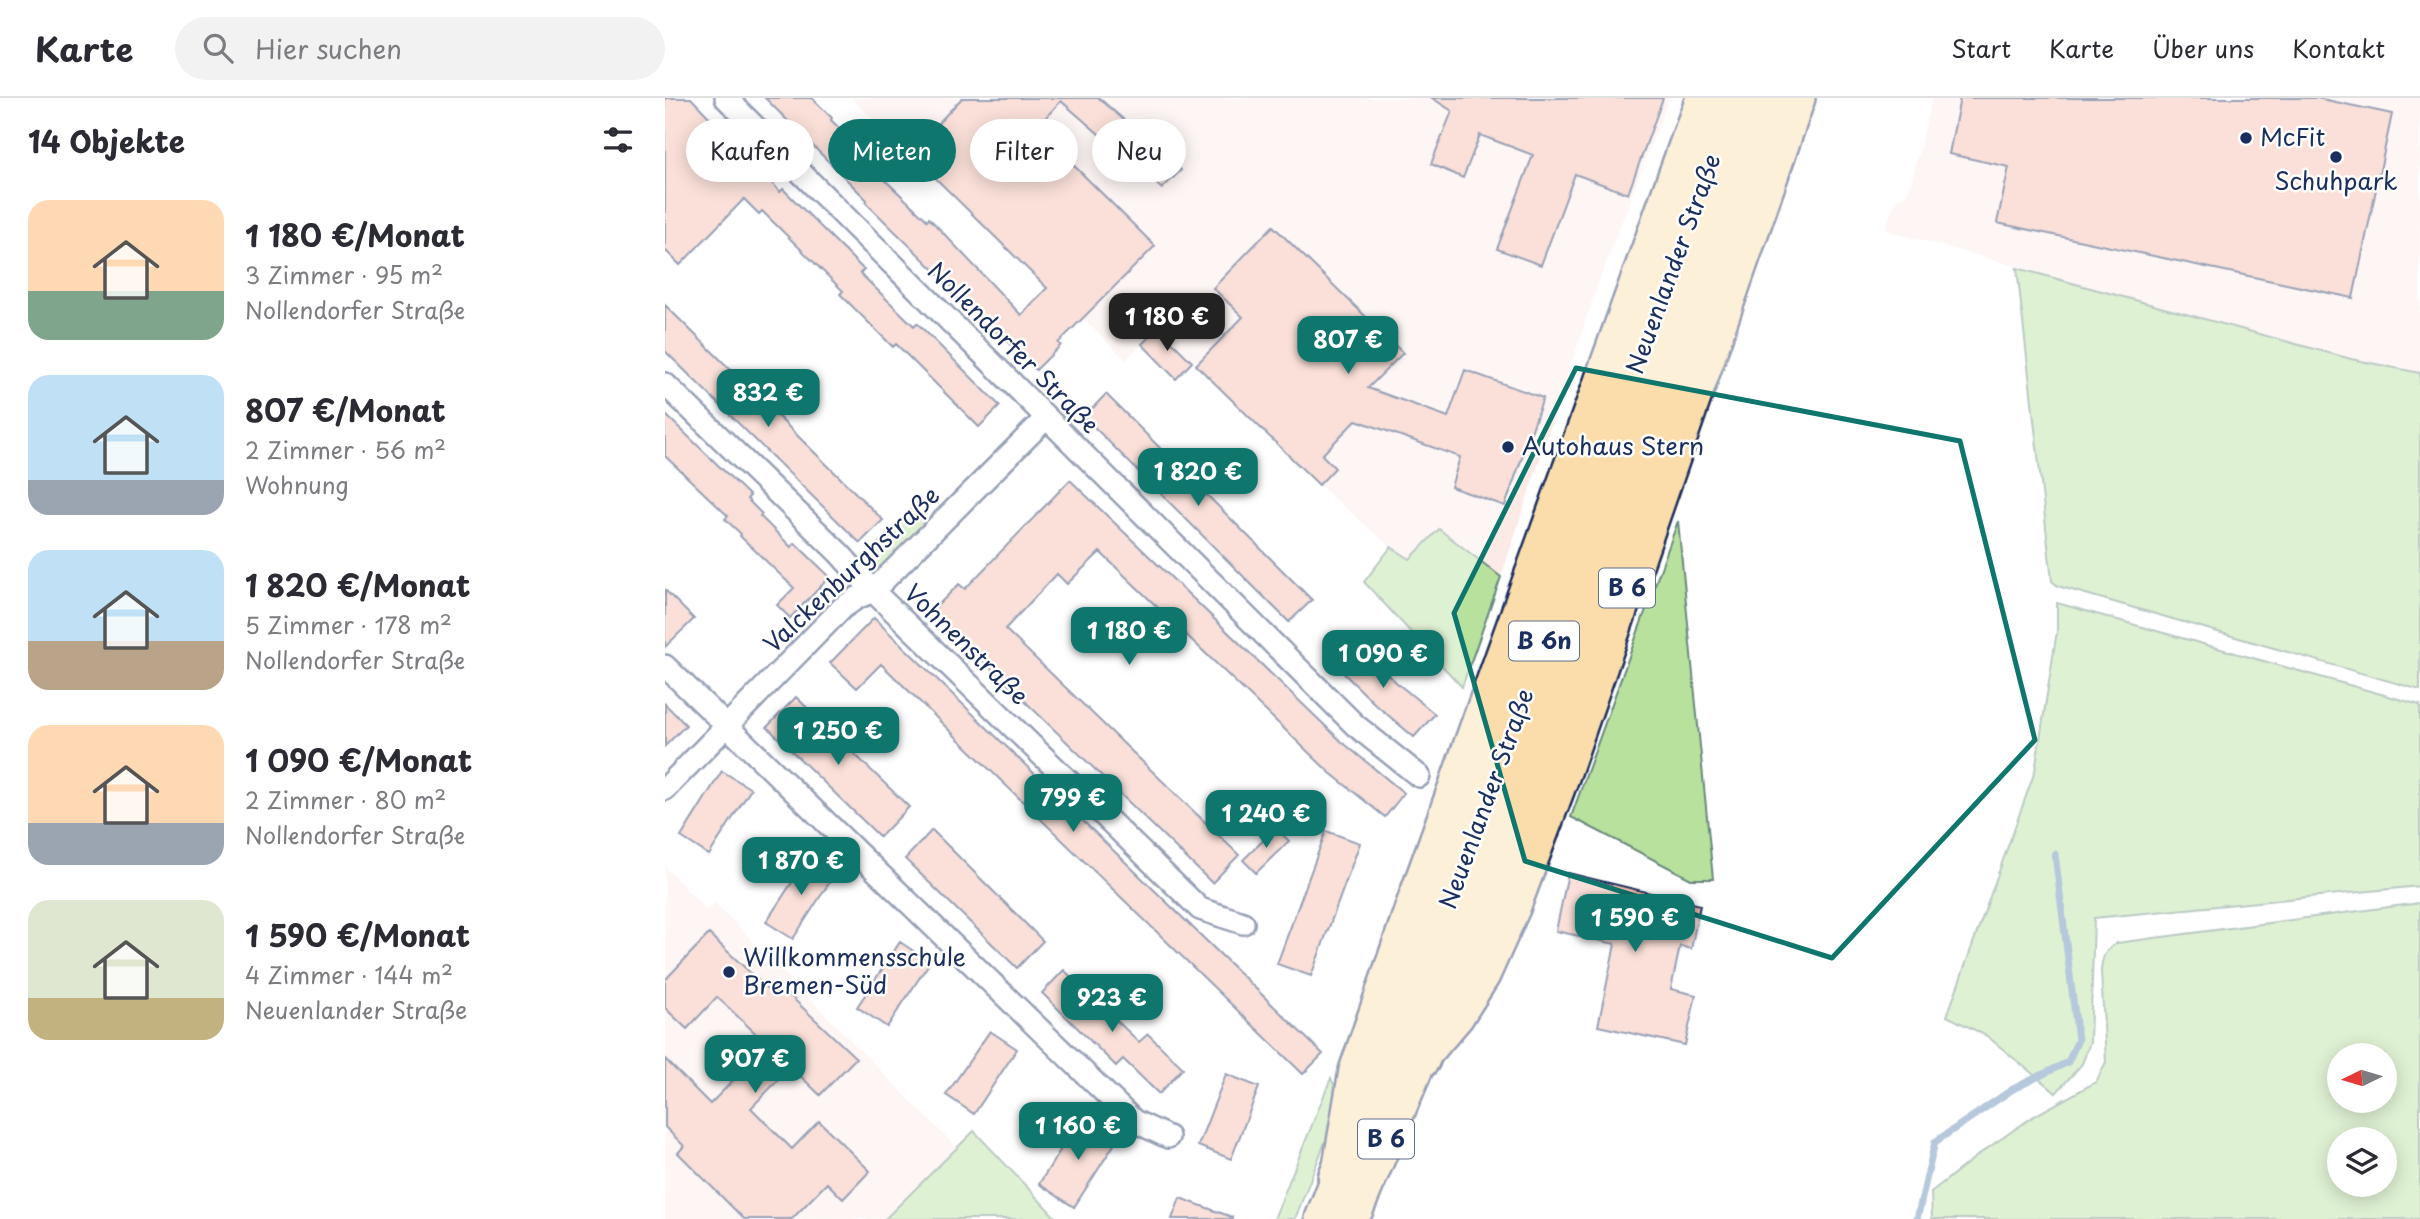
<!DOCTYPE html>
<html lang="de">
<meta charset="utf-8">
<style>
:root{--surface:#fff;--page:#f2f2f3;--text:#2b2b33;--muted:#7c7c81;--line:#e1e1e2;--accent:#0f766e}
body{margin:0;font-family:"Playpen Sans",sans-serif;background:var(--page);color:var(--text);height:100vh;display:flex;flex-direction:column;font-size:26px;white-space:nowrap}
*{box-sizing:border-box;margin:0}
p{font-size:23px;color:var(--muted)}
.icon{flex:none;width:38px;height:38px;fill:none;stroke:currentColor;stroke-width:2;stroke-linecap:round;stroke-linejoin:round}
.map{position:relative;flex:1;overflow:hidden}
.sheet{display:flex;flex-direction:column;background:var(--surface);width:665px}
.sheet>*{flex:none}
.guide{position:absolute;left:21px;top:21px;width:665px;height:63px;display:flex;gap:14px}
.needle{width:46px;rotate:265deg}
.fabs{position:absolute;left:1662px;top:945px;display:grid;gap:14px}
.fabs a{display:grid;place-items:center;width:70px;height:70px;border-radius:50%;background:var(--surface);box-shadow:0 4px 18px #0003;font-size:35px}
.price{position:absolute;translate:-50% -60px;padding:0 16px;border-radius:14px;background:var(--accent);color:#fff;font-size:23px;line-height:46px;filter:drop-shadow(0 2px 4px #0008)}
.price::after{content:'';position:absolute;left:50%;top:42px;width:21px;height:16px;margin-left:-10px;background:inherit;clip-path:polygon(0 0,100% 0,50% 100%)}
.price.current{background:#222;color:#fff}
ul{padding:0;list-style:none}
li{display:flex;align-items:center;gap:21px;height:175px;padding:0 28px}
li span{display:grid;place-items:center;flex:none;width:196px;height:140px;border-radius:21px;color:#555}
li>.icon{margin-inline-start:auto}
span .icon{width:84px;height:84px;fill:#fffc;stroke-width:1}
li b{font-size:30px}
h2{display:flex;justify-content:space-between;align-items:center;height:84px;padding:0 28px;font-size:30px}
.pill{padding:0 24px;border-radius:32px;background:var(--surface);box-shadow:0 4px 18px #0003;font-size:24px;line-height:63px}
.pill.current{background:var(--accent);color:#fff}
header{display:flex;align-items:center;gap:42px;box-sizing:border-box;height:98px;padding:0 35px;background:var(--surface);border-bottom:2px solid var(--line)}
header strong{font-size:33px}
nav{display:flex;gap:38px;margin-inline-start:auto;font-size:24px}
.search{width:490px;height:63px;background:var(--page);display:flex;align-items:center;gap:18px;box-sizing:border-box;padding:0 24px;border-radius:38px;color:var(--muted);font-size:26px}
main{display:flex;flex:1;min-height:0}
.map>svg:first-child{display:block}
.built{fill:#fbeae6}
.green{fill:#b8e19d;stroke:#6a887e;stroke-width:2;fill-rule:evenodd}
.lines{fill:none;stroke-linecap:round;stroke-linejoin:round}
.stream{stroke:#5d86b0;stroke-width:7}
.building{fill:#f3baaa;stroke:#1b2f5e;stroke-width:2}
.street-casing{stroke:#1b2f5e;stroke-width:26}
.primary-casing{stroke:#1b2f5e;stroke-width:38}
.highway-casing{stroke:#1b2f5e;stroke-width:44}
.street{stroke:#fff;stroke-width:21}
.primary{stroke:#fbddab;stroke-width:33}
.highway{stroke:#fbddab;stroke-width:38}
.marked{fill:none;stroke:#0f766e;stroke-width:5;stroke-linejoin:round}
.poi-dot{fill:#1b2f5e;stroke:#fff;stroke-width:2.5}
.labels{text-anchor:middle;stroke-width:5;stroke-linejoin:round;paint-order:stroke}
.shield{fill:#fff;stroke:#5f6d8e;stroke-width:2}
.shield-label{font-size:23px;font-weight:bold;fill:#1b2f5e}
.poi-label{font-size:24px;fill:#1b2f5e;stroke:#fff;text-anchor:start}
.street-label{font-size:24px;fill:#1b2f5e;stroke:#fff}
</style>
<header>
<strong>Karte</strong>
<div class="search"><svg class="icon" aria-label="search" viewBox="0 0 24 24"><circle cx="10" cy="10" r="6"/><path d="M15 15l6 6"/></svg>Hier suchen</div>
<nav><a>Start</a><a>Karte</a><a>Über uns</a><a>Kontakt</a></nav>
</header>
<main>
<section class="sheet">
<h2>14 Objekte<svg class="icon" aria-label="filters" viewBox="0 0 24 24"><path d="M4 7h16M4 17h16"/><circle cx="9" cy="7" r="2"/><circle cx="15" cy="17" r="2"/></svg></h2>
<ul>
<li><span style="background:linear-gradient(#ffd9b3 65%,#7fa58c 0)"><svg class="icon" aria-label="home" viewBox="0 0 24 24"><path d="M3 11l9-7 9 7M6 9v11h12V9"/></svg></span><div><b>1 180 €/Monat</b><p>3 Zimmer · 95 m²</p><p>Nollendorfer Straße</p></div></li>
<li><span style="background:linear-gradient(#bfe0f5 75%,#9aa5b1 0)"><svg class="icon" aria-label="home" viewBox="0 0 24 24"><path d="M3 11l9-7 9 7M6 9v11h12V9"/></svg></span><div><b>807 €/Monat</b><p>2 Zimmer · 56 m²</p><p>Wohnung</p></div></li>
<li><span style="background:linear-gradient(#bfe0f5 65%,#b9a48a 0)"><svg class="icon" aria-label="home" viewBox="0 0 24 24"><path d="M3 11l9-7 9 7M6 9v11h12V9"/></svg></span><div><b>1 820 €/Monat</b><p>5 Zimmer · 178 m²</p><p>Nollendorfer Straße</p></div></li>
<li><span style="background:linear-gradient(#ffd9b3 70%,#9aa5b1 0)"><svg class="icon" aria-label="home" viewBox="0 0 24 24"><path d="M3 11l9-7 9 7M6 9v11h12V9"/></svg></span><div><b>1 090 €/Monat</b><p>2 Zimmer · 80 m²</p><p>Nollendorfer Straße</p></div></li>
<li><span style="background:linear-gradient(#dfe7d0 70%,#c2b280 0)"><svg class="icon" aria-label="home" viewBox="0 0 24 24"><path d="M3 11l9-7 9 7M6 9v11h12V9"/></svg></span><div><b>1 590 €/Monat</b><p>4 Zimmer · 144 m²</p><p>Neuenlander Straße</p></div></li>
</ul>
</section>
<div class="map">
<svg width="1755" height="1121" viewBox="0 0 1755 1121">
<rect width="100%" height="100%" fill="#fff"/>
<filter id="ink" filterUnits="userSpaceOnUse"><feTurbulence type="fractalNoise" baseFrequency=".0143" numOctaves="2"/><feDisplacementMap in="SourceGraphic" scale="14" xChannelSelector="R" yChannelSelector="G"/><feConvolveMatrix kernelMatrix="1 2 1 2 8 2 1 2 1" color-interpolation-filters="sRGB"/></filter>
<g filter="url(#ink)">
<!-- built -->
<path class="built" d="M186 0H1004L931 191 836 479 775 431 745 462 726 449 654 387 493 230 461 262 419 221 416 223Z
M1267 0H1755V275L1686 261 1220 132 1231 101 1241 97 1246 86Z
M0 769 41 812 50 805 292 1050 220 1121H0Z"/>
<!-- green -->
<path class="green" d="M1352 170 1686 261 1755 275V592L1393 488 1387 483Z
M249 408 275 435 220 479 200 459Z
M1013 423 1048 781H1026L906 719Z
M774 431 836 479 797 589 699 484 726 449 745 461Z
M1392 505 1755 607V788L1429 820 1425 944 1417 966 1391 995 1322 938 1282 918 1370 673 1392 533Z
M1755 805V1121H1267L1266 1094 1317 1054 1369 1018 1431 984 1441 964 1436 873C1437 859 1440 852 1452 845ZM1675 957H1720V1003H1675ZM1675 1041H1720V1087H1675Z
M666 980 676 1003 630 1121H609Z
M309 1033 392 1121H220Z"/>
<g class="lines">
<!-- stream -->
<path class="stream" d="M1252 1121 1270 1044 1348 991 1403 964 1413 942 1390 756"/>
</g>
<!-- building -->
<path class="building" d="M0 0H26L108 86 115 94 118 91 199 172 195 175 249 228 252 225 335 308 314 329 231 246 228 249 175 196 178 193 97 113 94 116 79 101 15 167 0 152Z
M100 0H147L167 20 166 22 224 80 221 83 262 122 264 120 356 217 382 190 245 55 297 0H434L516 72 497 91 396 3 371 30 490 148 393 245 396 247 371 272 200 104 202 102Z
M767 0H998L963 96 910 76 876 167 832 151 868 57 815 37 798 80 766 66 787 13Z
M1295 0H1652L1727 16 1688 200 1332 125 1344 69 1284 56Z
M608 128 738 255 703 290 783 319 800 272 878 300 840 408 786 389 795 359 691 322 657 357 670 370 654 387 531 267 578 219 548 190Z
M0 207 218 422 195 445 0 253Z
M493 230 527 264 511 281 477 246Z
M441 296 647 502 624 524 419 319Z
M0 316 85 398 82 401 97 416 95 418 126 449 130 445 165 479 125 520 112 507 129 490 75 438 76 436 60 421 63 418 0 358Z
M405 382 676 643 739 695 720 719 664 674 435 454 402 486 392 476 340 531 574 757 547 785 267 513 294 486 300 491Z
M0 492 29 521 0 549Z
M209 520 658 956 638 976 216 566 192 590 165 565Z
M687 543 732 585 770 616 749 639 711 607 667 564Z
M131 599 244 709 215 739 102 629Z
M0 606 21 627 0 648Z
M57 673 86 691 44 757 16 739Z
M611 730 624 743 591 775 578 762Z
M267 732 378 843 352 870 240 761Z
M661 733 695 745 646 878 612 866Z
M145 757 171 774 128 841 101 824Z
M903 775 1035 807 1026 851 1015 848 1006 891 1031 897 1020 947 933 928 950 846 891 833Z
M44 836 111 899 119 892 191 960 155 997 126 969 86 1010 127 1051 154 1023 205 1073 178 1101 162 1085 127 1121H79L13 1055 19 1048 0 1029V961L45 1006 103 947 52 899 22 931 0 910V882Z
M235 844 265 864 222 929 192 909Z
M399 872 474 944 483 936 518 970 494 996 458 961 451 968 377 895Z
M325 933 352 951 309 1016 281 997Z
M561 976 594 989 566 1061 533 1048Z
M416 1019 452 1042 409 1109 374 1086Z
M515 1100 567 1119V1121H507Z"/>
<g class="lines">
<defs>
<path id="street" d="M61 0 690 627 754 678
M0 286 175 456 208 493 535 811 578 825
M0 568 469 1023 503 1039
M0 691 177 510 192 500 208 493 381 320"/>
<path id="primary" d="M657 1121 673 1080 691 973 747 810 1038 0
M687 1121 755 961 792 918 818 877 848 810 900 671 1133 0"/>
<path id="highway" d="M755 961 815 817 887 615 991 310 1101 5
M673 1080 782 811 859 601 961 299 1068 0"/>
</defs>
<!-- street casing -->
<use href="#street" class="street-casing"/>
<!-- primary casing -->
<use href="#primary" class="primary-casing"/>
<!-- highway casing -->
<use href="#highway" class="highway-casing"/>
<!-- street -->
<use href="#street" class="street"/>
<!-- primary -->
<use href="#primary" class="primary"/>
<!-- highway -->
<use href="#highway" class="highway"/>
</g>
</g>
<!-- marked area -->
<path d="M0 0H1755V1121H0ZM911 270 1295 343 1370 642 1167 860 860 763 789 515Z" fill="#fff" fill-opacity=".55" fill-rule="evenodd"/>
<path class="marked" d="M911 270 1295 343 1370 642 1167 860 860 763 789 515Z"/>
<!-- markers -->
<g class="poi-dot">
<circle cx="1581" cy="40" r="7"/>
<circle cx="1671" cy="59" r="7"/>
<circle cx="843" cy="349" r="7"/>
<circle cx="64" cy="874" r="7"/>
</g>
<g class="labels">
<!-- shield labels -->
<g class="shield">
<rect x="934" y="470.5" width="56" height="39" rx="5"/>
<rect x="844" y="523.5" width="70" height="39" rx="5"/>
<rect x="693" y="1021.5" width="56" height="39" rx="5"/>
</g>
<g class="shield-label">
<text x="962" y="498">B 6</text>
<text x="879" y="551">B 6n</text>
<text x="721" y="1049">B 6</text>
</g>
<!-- poi labels -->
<g class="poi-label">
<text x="1595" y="48">McFit</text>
<text x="1671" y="92" text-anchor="middle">Schuhpark</text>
<text x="857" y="357">Autohaus Stern</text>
<text x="78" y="868">Willkommensschule<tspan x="78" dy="28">Bremen-Süd</tspan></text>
</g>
<!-- street labels -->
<g class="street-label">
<text transform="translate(1009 166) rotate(-70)" y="8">Neuenlander Straße</text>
<text transform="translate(348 250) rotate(45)" y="8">Nollendorfer Straße</text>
<text transform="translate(187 472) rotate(-43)" y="8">Valckenburghstraße</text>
<text transform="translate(301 547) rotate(44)" y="8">Vohnenstraße</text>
<text transform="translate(822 701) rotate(-70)" y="8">Neuenlander Straße</text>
</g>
</g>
</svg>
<div class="fabs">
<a><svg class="needle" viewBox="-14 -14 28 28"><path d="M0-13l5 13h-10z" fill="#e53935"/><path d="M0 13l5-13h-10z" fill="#7c7c81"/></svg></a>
<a><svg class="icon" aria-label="layers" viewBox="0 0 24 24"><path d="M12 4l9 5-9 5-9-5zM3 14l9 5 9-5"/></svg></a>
</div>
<b class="price current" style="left:502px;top:255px">1 180 €</b>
<b class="price" style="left:683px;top:278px">807 €</b>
<b class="price" style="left:103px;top:331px">832 €</b>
<b class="price" style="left:533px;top:410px">1 820 €</b>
<b class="price" style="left:464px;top:569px">1 180 €</b>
<b class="price" style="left:718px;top:592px">1 090 €</b>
<b class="price" style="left:173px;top:669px">1 250 €</b>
<b class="price" style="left:408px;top:736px">799 €</b>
<b class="price" style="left:601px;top:752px">1 240 €</b>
<b class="price" style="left:136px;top:799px">1 870 €</b>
<b class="price" style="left:970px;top:856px">1 590 €</b>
<b class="price" style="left:447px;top:936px">923 €</b>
<b class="price" style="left:90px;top:997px">907 €</b>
<b class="price" style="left:413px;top:1064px">1 160 €</b>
<div class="guide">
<a class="pill">Kaufen</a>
<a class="pill current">Mieten</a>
<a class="pill">Filter</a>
<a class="pill">Neu</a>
</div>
</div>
</main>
